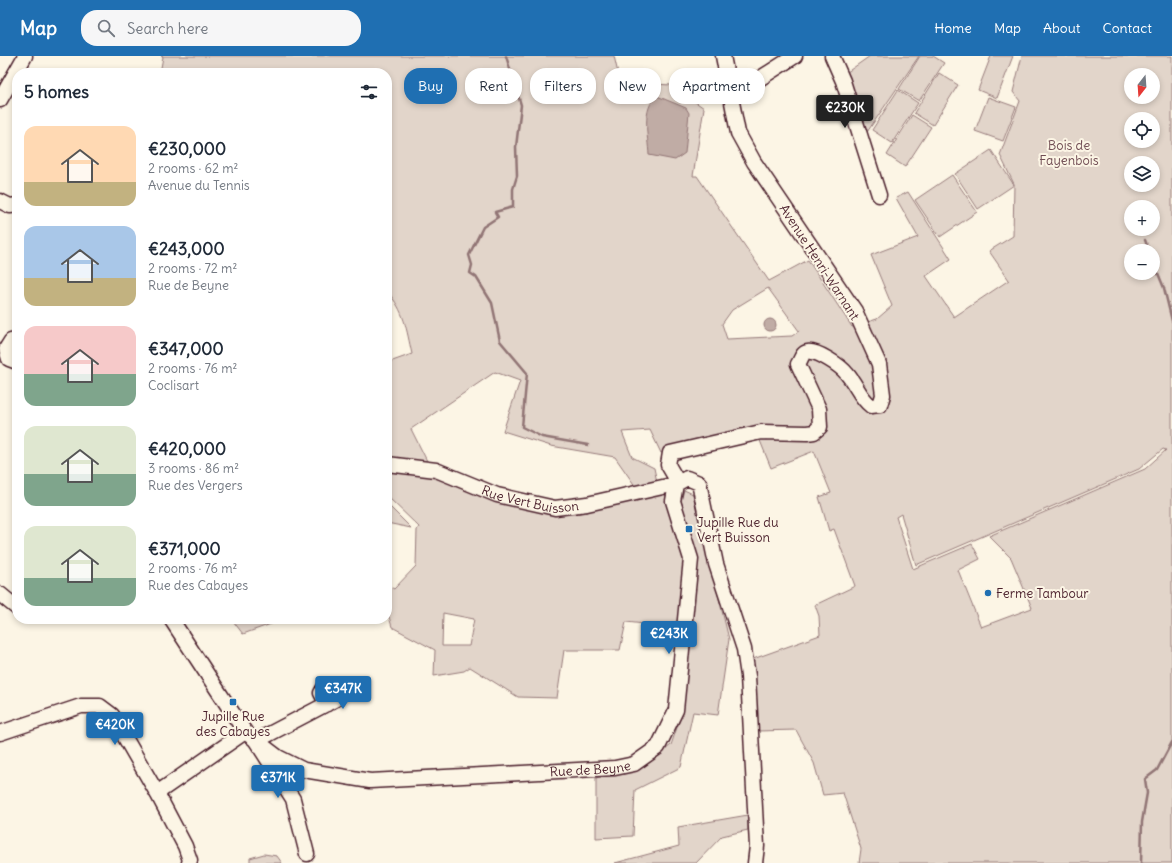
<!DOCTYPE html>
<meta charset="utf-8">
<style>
:root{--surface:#fff;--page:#f6f6f7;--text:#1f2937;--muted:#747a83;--accent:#1f6fb2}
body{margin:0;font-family:Delius,sans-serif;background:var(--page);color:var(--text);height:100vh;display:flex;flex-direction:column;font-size:15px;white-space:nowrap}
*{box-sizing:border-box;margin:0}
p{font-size:13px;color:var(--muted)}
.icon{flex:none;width:22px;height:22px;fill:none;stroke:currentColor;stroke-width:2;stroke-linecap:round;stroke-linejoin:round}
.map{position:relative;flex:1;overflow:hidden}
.side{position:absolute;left:12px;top:12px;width:380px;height:556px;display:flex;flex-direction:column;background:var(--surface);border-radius:16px;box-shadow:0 2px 6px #0003}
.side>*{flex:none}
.banner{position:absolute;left:404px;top:12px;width:380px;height:36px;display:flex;gap:8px}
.needle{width:26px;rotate:197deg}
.buttons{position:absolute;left:1124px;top:12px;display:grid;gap:8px}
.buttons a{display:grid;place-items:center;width:36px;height:36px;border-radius:50%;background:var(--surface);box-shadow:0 2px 6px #0003;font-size:20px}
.price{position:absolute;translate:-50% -34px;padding:0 9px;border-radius:4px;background:var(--accent);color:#fff;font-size:13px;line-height:26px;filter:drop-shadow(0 1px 2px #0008)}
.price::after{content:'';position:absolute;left:50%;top:24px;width:12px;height:9px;margin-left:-6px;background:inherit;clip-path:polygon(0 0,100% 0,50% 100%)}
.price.current{background:#222;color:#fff}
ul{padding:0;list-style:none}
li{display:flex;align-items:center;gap:12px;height:100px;padding:0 12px}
li span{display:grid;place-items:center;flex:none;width:112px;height:80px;border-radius:12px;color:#555}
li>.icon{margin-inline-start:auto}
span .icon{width:48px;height:48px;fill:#fffc;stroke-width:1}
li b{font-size:17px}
h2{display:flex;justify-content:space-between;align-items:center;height:48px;padding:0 12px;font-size:17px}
.pill{padding:0 14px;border-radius:16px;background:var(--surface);box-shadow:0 2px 6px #0003;font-size:14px;line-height:36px}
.pill.current{background:var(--accent);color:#fff}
header{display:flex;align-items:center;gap:24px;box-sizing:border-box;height:56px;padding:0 20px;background:var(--accent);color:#fff}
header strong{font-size:19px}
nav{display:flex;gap:22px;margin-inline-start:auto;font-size:14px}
.search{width:280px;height:36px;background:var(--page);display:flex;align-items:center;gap:10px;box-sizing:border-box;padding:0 14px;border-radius:16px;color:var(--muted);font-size:15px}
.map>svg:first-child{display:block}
.green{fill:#e2d5ca;stroke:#967a7a;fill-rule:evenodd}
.water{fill:#c0aca5;stroke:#917474}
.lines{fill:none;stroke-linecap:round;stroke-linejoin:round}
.stream{stroke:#917474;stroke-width:2.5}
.minor-casing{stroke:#4a1f2b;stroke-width:17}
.minor{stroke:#fcf5e5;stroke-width:14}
.poi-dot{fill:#1f6fb2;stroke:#fcf5e5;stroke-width:1.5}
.labels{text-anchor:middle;stroke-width:4;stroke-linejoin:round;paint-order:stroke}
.park-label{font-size:13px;fill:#704c53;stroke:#fcf5e5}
.street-label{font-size:13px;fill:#4a1f2b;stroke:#fcf5e5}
.poi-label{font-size:13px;fill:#4a1f2b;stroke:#fcf5e5;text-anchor:start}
</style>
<header>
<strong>Map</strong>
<div class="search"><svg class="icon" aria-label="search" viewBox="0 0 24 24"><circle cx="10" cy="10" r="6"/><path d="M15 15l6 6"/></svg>Search here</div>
<nav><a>Home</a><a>Map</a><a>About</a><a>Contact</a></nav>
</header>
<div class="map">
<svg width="1172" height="807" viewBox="0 0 1172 807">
<rect width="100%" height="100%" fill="#fcf5e5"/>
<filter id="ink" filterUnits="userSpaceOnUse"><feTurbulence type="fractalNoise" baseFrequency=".025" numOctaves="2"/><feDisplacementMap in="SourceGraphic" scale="8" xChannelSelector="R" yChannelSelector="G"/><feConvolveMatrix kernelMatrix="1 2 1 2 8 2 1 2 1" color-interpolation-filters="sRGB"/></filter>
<g filter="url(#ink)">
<!-- green -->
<path class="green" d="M161 0H614L620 26 671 29 704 52 693 120H697L769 225 808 204 852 271 877 263 892 250 871 199 918 181 896 142 908 136 951 203 926 220 954 261 1009 224 989 195 1013 180 1014 128 1000 99 1020 45 1013 36 1022 0H1172V807H859L861 793 843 737 823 739 814 707 796 674 758 675 753 603 820 579 819 560 815 549 855 530 834 473 829 475 819 441 831 437 814 395 771 412 757 377 661 397 650 374 622 376 632 401 654 412 658 431 638 434 615 401 551 390 503 375 520 325 495 316 411 373 433 417 495 444 575 458 665 438 688 502 682 572 626 566 620 594H564L557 642 518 641 470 611 464 615 434 620 435 594 392 571 387 554V529L394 533 416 510 417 474 419 471 387 440V307L412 298C406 272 405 256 387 235L388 185H387V17H77L80 15 160 17 163 1ZM1131 19H1153V41H1131ZM1131 63H1153V85H1131ZM1131 107H1153V129H1131ZM1131 151H1153V173H1131ZM1131 195H1153V217H1131ZM768 232 799 275 792 280 727 283 722 268 732 254ZM1163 393 1166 394 1145 413 989 480 1011 502 1032 552 981 571 958 514 980 503 972 488 913 513 896 461 901 458 916 509 1139 413ZM443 557 474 563 469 590H442Z
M870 0H919L863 82 843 19Z
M920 0H933L944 7 919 45 899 33Z
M991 0H1013L997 42 978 34Z
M939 17 958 29 933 69 914 57Z
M898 34 918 47 892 87 872 74Z
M988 41 1016 51 1003 85 975 75Z
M912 59 931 71 905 111 887 99Z
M991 94 1014 129 978 153 955 118Z
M952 119 977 156 940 181 915 144Z
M684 434 693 438 729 583 718 659 693 656 681 711 635 734 633 780 596 782V722L645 710 671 689 682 657 694 497 681 445Z
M387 448 411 472 387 467Z
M239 563H285L243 578 233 565Z
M748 759V774L722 780 696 807H615L679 790 678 771Z
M264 798 277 800 282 807H250V802Z"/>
<!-- water -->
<path class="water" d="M657 40 686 52 689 57 685 97 675 104 649 99C648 80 641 53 657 40Z
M764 269a6 6 0 1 1 12 0a6 6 0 1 1-12 0Z"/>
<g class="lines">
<!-- stream -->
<path class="stream" d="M506 0 521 49 516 91 517 120 513 133V151L495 156 498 161 483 171 469 199 472 209 470 217 476 221 492 247 500 285 527 317 522 371 542 381 588 389
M1145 184 1149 195
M1153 205 1164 232 1172 265
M1141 807 1142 766 1147 737 1145 723 1157 714 1172 686"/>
<defs>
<g id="minor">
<path d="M832 0 843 25 879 139"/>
<path d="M731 41 795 0"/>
<path d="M0 44 25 0"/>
<path d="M0 145 10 150 17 149"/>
<path d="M17 284 11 285 6 293 9 303 17 306"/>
<path id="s1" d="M387 408 436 414 497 439 555 452 587 448 676 428"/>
<path d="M678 426 668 409 670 397 761 376 807 377 814 376 820 371 819 353 798 308C801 304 802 297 807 296 817 294 841 310 847 318 856 328 860 342 871 350L880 349 883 339 879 308 855 255 754 106 738 77 723 0"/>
<path d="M0 538 17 552"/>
<path id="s2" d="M171 563 245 676 278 701 304 714 370 725 615 712 634 708 658 691 676 654 691 503 673 445 676 428 687 422 699 427 716 508 744 593 748 620 757 790 755 807"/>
<path d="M0 677 81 650H100L112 659 157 737 185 790 190 804 189 807"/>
<path d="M157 737 245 676"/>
<path d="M307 798 293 743 256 685 336 643 339 636 334 630H325L321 637 327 648"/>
</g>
</defs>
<!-- minor casing -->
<use href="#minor" class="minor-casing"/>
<!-- minor -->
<use href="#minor" class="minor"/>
</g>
</g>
<!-- markers -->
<g class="poi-dot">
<rect x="685" y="469" width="8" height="8" rx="2"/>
<circle cx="988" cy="537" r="4"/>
<rect x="229" y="642" width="8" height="8" rx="2"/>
</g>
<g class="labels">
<!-- park labels -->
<g class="park-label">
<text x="1069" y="94">Bois de<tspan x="1069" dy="15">Fayenbois</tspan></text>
</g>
<!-- street labels -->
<g class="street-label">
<text transform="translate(820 206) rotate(57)" y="5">Avenue Henri-Warnant</text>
<text dy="5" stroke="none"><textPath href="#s1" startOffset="149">Rue Vert Buisson</textPath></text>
<text dy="5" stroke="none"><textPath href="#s2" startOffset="493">Rue de Beyne</textPath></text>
</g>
<!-- poi labels -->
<g class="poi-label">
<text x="697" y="471">Jupille Rue du<tspan x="697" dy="15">Vert Buisson</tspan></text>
<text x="996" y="542">Ferme Tambour</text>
<text x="233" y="665" text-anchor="middle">Jupille Rue<tspan x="233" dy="15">des Cabayes</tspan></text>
</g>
</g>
</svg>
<div class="buttons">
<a><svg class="needle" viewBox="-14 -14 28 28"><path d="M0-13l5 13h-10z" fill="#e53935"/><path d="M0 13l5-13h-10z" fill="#747a83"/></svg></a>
<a><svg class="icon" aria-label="locate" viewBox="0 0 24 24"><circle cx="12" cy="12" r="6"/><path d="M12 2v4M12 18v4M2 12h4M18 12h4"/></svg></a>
<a><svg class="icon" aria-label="layers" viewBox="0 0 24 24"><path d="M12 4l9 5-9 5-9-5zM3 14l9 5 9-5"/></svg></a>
<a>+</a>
<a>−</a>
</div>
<b class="price current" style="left:845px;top:73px">€230K</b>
<b class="price" style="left:669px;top:599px">€243K</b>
<b class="price" style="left:343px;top:654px">€347K</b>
<b class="price" style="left:115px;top:690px">€420K</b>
<b class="price" style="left:278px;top:743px">€371K</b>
<div class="banner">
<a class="pill current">Buy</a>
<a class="pill">Rent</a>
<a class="pill">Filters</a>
<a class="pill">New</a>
<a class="pill">Apartment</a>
</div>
<section class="side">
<h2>5 homes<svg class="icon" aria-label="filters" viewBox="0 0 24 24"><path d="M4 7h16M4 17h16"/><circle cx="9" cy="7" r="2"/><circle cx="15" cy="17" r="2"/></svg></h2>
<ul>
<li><span style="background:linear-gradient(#ffd9b3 70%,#c2b280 0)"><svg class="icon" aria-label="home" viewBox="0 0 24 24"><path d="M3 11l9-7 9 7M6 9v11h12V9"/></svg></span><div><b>€230,000</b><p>2 rooms · 62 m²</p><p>Avenue du Tennis</p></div></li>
<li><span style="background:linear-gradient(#a9c7e8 65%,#c2b280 0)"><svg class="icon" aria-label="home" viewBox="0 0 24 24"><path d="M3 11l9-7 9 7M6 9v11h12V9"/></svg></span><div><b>€243,000</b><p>2 rooms · 72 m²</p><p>Rue de Beyne</p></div></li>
<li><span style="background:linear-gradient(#f6c9c9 60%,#7fa58c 0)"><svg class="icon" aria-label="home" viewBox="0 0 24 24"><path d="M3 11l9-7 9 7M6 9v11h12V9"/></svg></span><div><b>€347,000</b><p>2 rooms · 76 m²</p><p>Coclisart</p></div></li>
<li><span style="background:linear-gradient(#dfe7d0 60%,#7fa58c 0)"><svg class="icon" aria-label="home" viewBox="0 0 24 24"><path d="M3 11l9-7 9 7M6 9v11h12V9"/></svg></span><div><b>€420,000</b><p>3 rooms · 86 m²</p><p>Rue des Vergers</p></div></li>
<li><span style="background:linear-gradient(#dfe7d0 65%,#7fa58c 0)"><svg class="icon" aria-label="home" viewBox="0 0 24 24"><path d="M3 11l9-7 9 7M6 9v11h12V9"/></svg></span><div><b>€371,000</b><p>2 rooms · 76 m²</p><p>Rue des Cabayes</p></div></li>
</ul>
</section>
</div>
